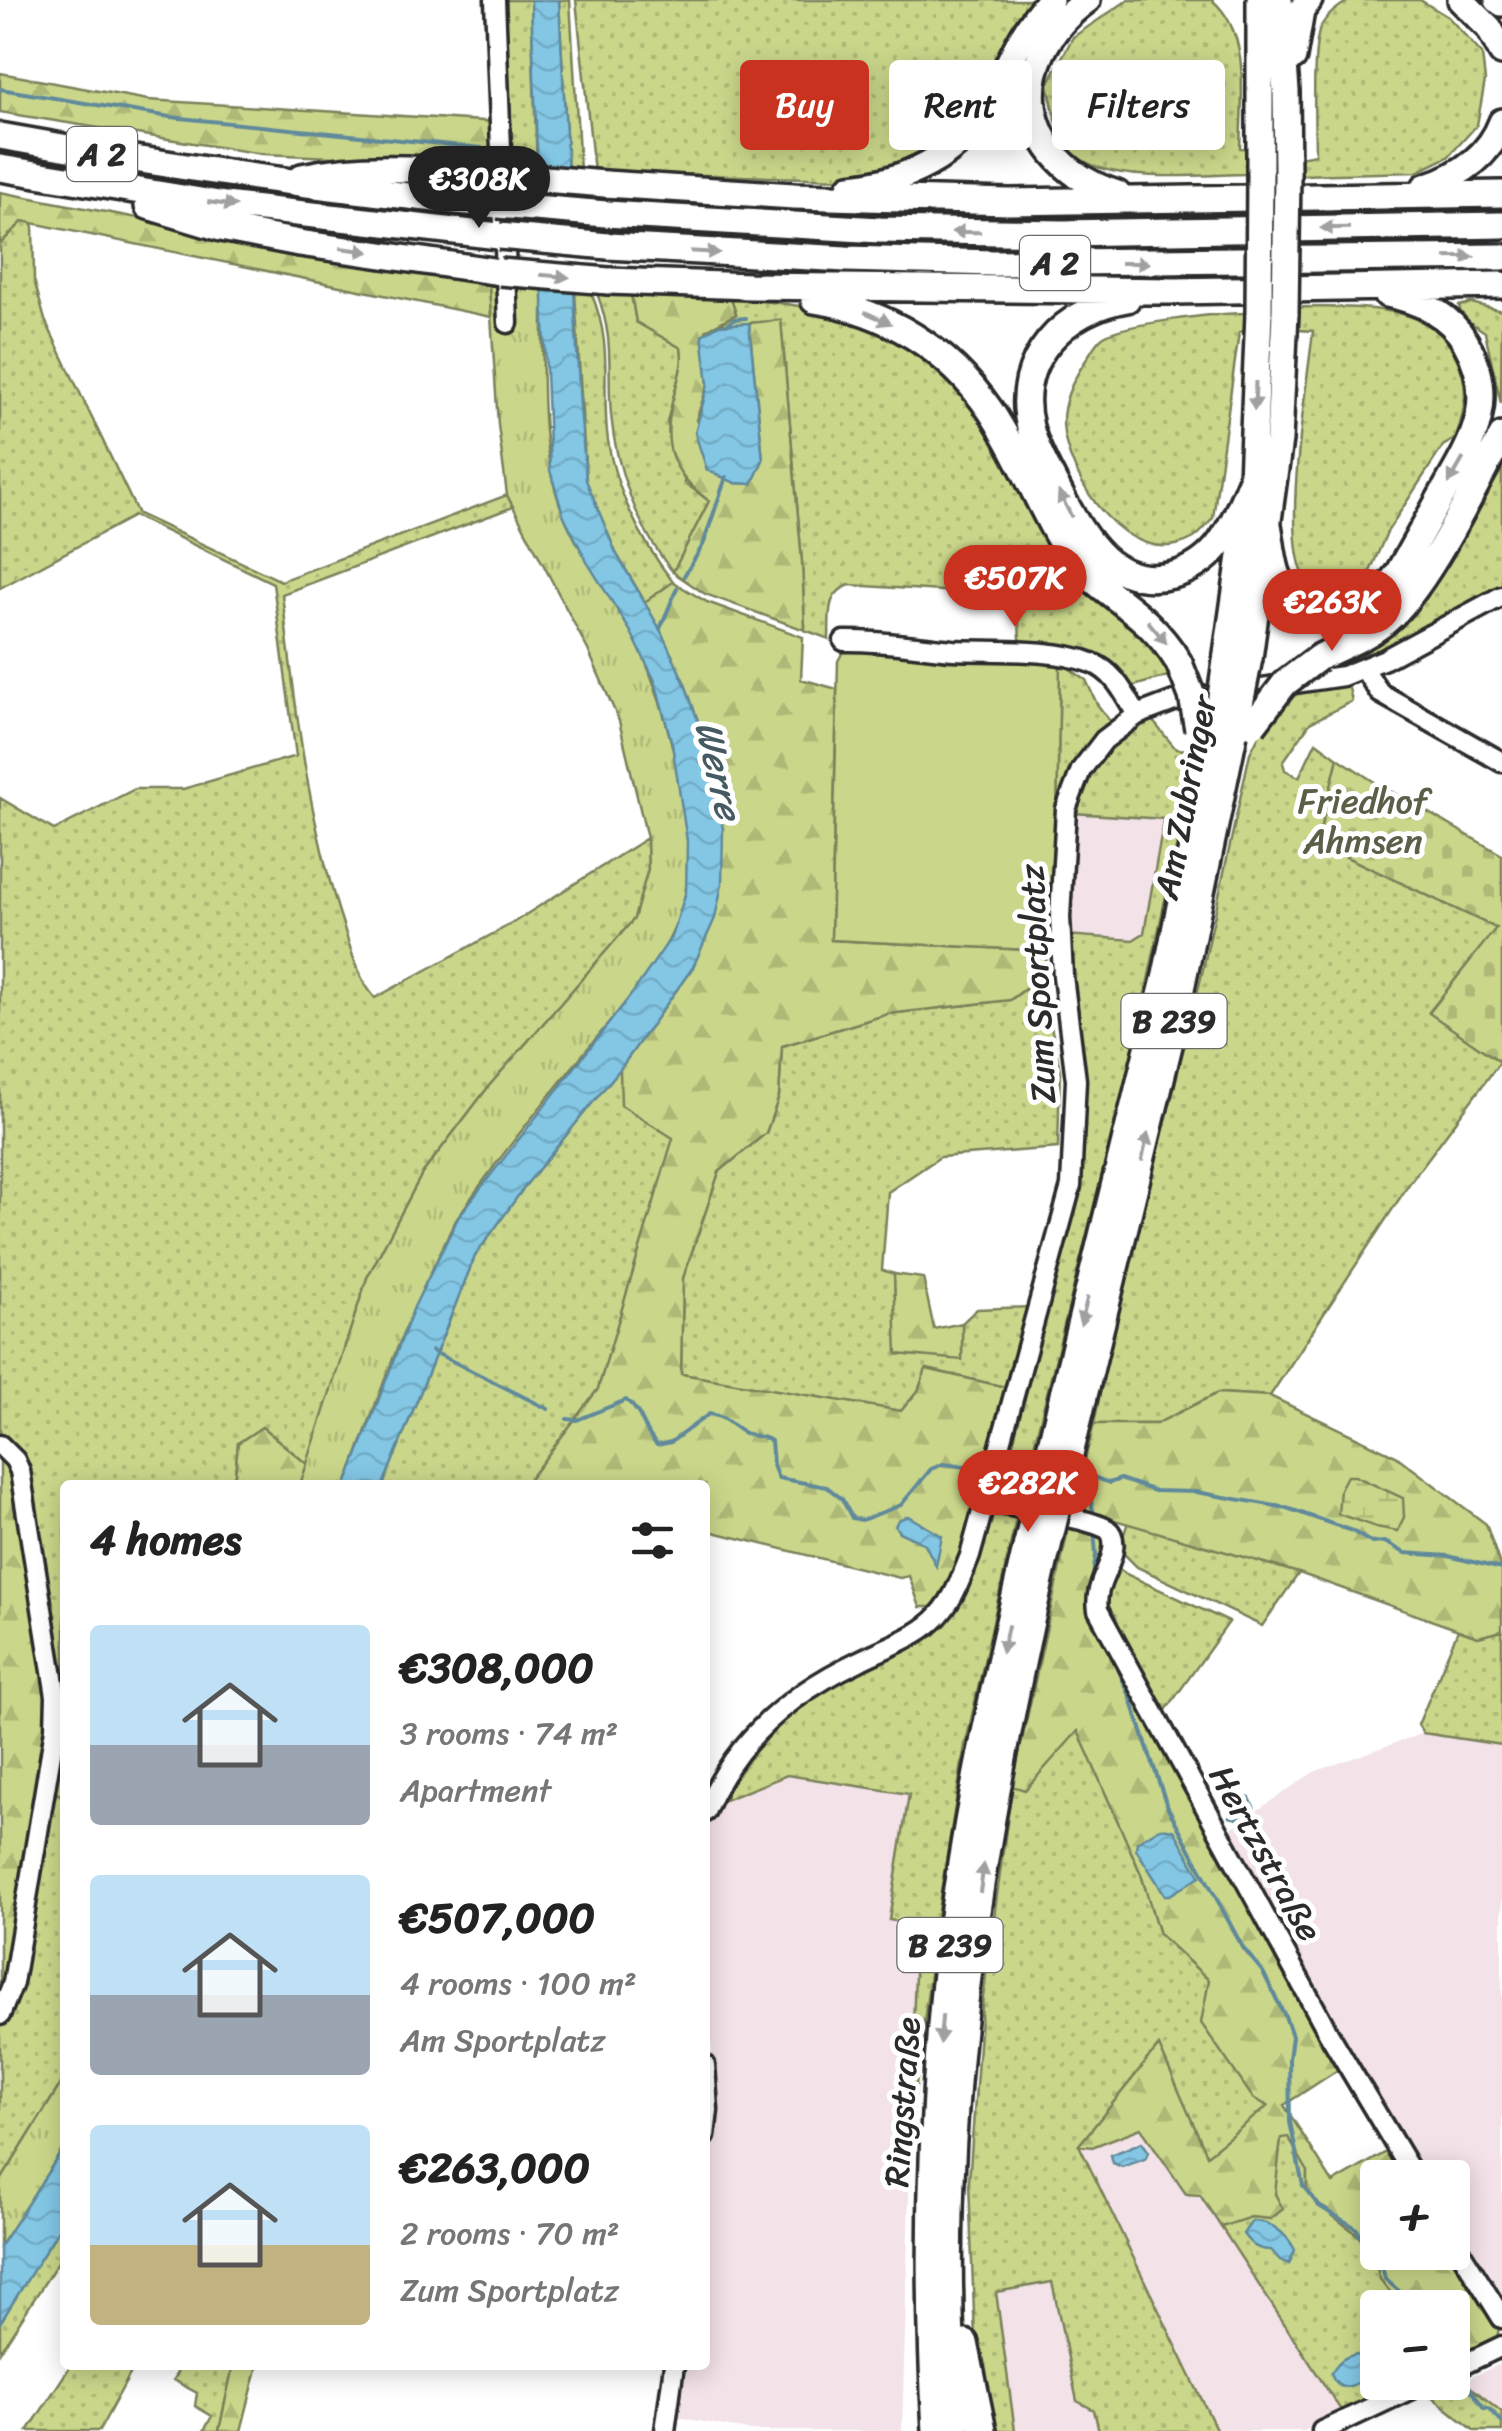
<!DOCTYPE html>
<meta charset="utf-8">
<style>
:root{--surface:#fff;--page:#f2f2f2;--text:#222;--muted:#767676;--accent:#c8321e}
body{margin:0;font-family:Sriracha,sans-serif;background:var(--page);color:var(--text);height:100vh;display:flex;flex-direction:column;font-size:38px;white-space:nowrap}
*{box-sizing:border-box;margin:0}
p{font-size:32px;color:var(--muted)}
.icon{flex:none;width:55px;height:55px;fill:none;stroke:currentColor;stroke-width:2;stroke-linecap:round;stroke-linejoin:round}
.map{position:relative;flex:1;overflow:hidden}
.drawer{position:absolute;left:60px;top:1480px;width:650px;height:890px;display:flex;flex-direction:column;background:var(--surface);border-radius:10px;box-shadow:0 5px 25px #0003}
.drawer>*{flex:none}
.top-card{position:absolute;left:740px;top:60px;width:610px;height:90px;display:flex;gap:20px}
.tools{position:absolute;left:1360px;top:2160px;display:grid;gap:20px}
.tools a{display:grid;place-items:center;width:110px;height:110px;border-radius:10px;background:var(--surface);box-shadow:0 5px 25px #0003;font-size:50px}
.price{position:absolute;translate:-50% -85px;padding:0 22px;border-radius:35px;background:var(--accent);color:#fff;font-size:32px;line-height:65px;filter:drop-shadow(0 2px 5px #0008)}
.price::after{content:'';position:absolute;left:50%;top:60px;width:30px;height:22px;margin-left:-15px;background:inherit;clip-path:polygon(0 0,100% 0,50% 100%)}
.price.current{background:#222;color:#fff}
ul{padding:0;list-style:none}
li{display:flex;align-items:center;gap:30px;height:250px;padding:0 30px}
li span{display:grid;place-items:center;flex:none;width:280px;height:200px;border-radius:10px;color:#555}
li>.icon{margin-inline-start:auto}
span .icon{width:120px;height:120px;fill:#fffc;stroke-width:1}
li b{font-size:42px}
h2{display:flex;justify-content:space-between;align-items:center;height:120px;padding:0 30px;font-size:42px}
.chip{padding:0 35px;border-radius:10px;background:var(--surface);box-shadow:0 5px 25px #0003;font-size:35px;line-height:90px}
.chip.current{background:var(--accent);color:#fff}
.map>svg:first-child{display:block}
.built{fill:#f3e2e8}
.grass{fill:url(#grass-dots);stroke:#7a815a;stroke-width:2.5}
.forest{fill:url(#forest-firs);stroke:#7a815a;stroke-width:2.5}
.wetland{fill:url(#wetland-marsh);stroke:#7a815a;stroke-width:2.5}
.cemetery{fill:url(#cemetery-stones);stroke:#7a815a;stroke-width:2.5}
.park{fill:url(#park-tufts);stroke:#7a815a;stroke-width:2.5}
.pitch{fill:#cad78a;stroke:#7a815a;stroke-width:2.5}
.water{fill:url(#water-waves);stroke:#60899b;stroke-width:2.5}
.pier{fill:#fff}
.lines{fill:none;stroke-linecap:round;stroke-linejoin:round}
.stream{stroke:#60899b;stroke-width:4}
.minor-casing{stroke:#2b2b2b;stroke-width:25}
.highway-casing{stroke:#2b2b2b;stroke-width:32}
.minor{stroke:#fff;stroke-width:18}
.highway{stroke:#fff;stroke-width:25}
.highway-bridge-casing{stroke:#2b2b2b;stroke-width:32;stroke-linecap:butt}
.highway-bridge{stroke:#fff;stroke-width:25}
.oneway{fill:#a0a0a0}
.labels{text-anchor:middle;stroke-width:10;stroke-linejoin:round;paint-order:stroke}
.shield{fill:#fff;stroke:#6b6b6b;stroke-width:2.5}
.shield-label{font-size:32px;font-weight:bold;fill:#2b2b2b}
.street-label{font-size:35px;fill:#2b2b2b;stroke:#fff}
.park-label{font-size:35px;fill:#5b5f48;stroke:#fff}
.water-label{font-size:38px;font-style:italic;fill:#455a63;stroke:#fff}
</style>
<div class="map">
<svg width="1502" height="2431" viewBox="0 0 1502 2431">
<defs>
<pattern id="grass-dots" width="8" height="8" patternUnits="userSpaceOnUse" patternTransform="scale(2.5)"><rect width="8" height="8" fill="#cad78a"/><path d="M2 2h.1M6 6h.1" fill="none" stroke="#aeb977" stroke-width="1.8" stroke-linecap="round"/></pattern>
<pattern id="forest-firs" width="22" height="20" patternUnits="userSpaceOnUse" patternTransform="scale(2.5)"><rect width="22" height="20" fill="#cad78a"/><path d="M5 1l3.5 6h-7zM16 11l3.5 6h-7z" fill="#aeb977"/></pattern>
<pattern id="wetland-marsh" width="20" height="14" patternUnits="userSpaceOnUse" patternTransform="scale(2.5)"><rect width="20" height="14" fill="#cad78a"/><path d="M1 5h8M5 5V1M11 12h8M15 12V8" fill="none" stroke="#aeb977"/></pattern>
<pattern id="cemetery-stones" width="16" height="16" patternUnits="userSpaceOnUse" patternTransform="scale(2.5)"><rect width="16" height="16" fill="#cad78a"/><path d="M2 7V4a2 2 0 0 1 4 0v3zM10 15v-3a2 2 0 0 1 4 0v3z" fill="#aeb977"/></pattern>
<pattern id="park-tufts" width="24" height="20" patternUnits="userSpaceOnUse" patternTransform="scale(2.5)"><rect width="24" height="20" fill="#cad78a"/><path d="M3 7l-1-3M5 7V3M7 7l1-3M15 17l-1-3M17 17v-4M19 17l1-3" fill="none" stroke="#aeb977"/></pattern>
<pattern id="water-waves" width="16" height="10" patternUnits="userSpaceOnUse" patternTransform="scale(2.5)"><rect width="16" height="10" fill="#83c7e5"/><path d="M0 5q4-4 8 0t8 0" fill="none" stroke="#71abc5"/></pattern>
</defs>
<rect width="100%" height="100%" fill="#fff"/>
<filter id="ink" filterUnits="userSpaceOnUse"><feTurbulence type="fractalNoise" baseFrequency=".01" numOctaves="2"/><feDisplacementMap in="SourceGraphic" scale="20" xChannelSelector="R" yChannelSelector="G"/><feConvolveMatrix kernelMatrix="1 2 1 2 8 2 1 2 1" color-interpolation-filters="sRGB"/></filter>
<g filter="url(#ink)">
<!-- built -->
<path class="built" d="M1073 813 1164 818 1144 933 1133 940 1067 935Z
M1423 1733 1502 1745V2306L1453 2225 1452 2178 1423 2177 1333 2026 1227 1831 1314 1772Z
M787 1775 910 1794 889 1920 917 1925 902 2431H750L673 2416 681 2365H705V2195L719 2106 705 2000V1835L717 1803Z
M1145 2111 1342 2412 1304 2431H1217L1079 2145Z
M1053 2282 1077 2401 1094 2410 1099 2431H1015L996 2292Z
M1502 2363V2412L1463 2381Z"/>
<!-- grass -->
<path class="grass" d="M488 0H531L537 168 496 164Z
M559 0H570L580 171 568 170Z
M576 0H1032L978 102 946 137 896 168 844 179 594 172Z
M1128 0H1212C1252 34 1241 101 1240 148L1249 149 1248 174C1203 174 1104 187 1071 151 1056 134 1053 105 1048 84L1073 37Z
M1350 0H1420L1448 17 1482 54 1485 81 1477 125 1448 157 1417 172 1300 175V157L1315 154C1315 129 1311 45 1321 26 1327 15 1339 6 1350 0Z
M23 221 33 223 34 280 45 320 138 514 281 581 507 495 513 507 282 594C295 707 308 820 344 928 352 953 358 978 375 998L511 924 647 838 648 869 634 919 489 1086 422 1174 367 1278 308 1465 262 1427 238 1443 234 1485H65V1688L47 1678 0 1452V798L54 830 135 789H183L296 756 273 583 134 516 0 588V244Z
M575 291 591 292C613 346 602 378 607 432 612 484 641 541 673 582L645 602 616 553 586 481Z
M597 293 631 294 636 322 681 348 683 360 667 422 685 483 709 501 673 572C638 529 616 469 611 415 607 366 615 342 597 293Z
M731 299C833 304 920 326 982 415 1012 459 1027 512 1058 556 1078 584 1113 602 1137 627 1149 639 1159 654 1171 668L1168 676 1127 688 1115 672 1028 650 1020 638 1017 596 850 585C825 593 830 616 829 639L805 630 802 562 781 321 719 325 736 314Z
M1471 303 1502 311 1501 404 1485 332 1462 317 1459 306Z
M1298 307C1351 309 1429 299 1455 355 1470 385 1466 406 1456 438L1443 446 1387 532 1369 574 1358 590C1340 592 1320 596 1307 580 1279 544 1308 381 1313 331L1299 330Z
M1247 313 1245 331 1239 332 1213 518C1207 525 1200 535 1192 539 1129 573 1066 478 1063 424 1062 402 1074 378 1086 360 1091 352 1096 341 1104 336 1126 323 1219 313 1247 313Z
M1502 469V589L1374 655 1358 651 1426 599Z
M1060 662 1086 680 1097 704 1112 724C1081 748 1068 776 1057 813Z
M1348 684 1352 701 1310 723 1283 762 1285 770 1299 777 1316 742 1338 758 1317 843 1497 928 1429 1012 1500 1062 1409 1184 1270 1396 1218 1393 1156 1424H1094L1109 1347 1201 978 1250 753 1262 730 1292 690Z
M1152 720 1176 749 1190 750 1185 806 1134 1046 1020 1501 995 1495 1068 1234 1078 1186 1083 1132V1064L1067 935 1133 940 1144 933 1164 819 1073 813C1087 764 1106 743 1152 720Z
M1027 988 1049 1016 1060 1070 1058 1148 940 1157 888 1192 882 1270 894 1274 898 1354 962 1359V1323L977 1309 1030 1307 1005 1387 927 1369 918 1391 901 1411 681 1374 683 1278 719 1172 766 1133 779 1096 782 1046 888 1014 1010 1000Z
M620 1069 622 1105 674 1137 598 1389 525 1485H383L475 1256 525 1186Z
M993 1511 1017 1515 964 1751 938 1911 908 2149 917 1925 889 1920 909 1794 787 1775 717 1803 754 1753 789 1715 831 1686 934 1632 968 1589Z
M1128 1522 1299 1573 1262 1626 1137 1567 1119 1549Z
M1114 1565 1126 1574 1229 1622 1164 1713 1105 1607V1592Z
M1458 1630 1478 1637 1502 1631V1745L1423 1733 1418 1725Z
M1078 1730 1141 1874 1159 1934 1209 1980 1268 2106 1207 2156 1158 2047 1079 2145 1217 2431H1099L1094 2410 1077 2401 1052 2282 996 2292 1015 2431H995L975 2340 969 2182 982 2004 1012 1786 1025 1789Z
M37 1784 65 1797V2077L0 2182V2005L9 1981Z
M1288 2136 1307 2170V2190L1320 2206 1357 2234 1374 2256 1380 2279 1402 2307 1378 2308V2382L1401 2383 1342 2412 1221 2227 1251 2217 1271 2219 1281 2138Z
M65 2219V2251L0 2352V2323Z
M71 2365H135L99 2431H28Z
M181 2365H233L219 2431H204L212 2416 195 2406 197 2393 173 2380Z
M1463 2381 1502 2412V2431H1475L1431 2396Z"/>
<!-- forest -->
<path class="forest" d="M0 73 148 100 498 122 496 164 262 154 18 115 0 112Z
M0 192 164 223 254 247 489 284 491 317 23 221 0 244Z
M631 294 731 299 736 314 706 330 708 384 696 420 735 483 752 484 763 460 749 323 781 320 802 562 805 630 705 594 673 572 709 501C669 471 661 443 674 395 678 379 684 364 681 348L636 322Z
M673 582 707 602 803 637 801 679 837 689 831 940 1049 951 1041 977 1010 1000 888 1014 782 1046 779 1096 766 1133 719 1172 683 1278 681 1374 901 1411 918 1391 926 1369 1005 1387 952 1582 934 1607H920L909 1576 900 1578 705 1530V1485H525L598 1389 673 1138 621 1105 620 1069 693 967 723 829 705 741 685 684 645 602Z
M894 1274 923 1278 934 1329 962 1323V1360L897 1354Z
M1218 1393 1270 1396 1396 1456 1486 1524 1502 1571V1631L1478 1637 1299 1573 1073 1508 1094 1424H1156Z
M262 1427 308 1465 300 1485H234L238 1443Z
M0 1452 16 1472 47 1678 65 1688V1797L38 1784 9 1981 0 2004Z
M1069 1526 1105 1538 1106 1547 1091 1587 1132 1690 1339 2069 1284 2105 1333 2183 1390 2150 1407 2177 1378 2178V2252H1453L1499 2328 1497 2338 1453 2357 1452 2308 1402 2307 1380 2279 1374 2256 1357 2234 1320 2206 1307 2189V2170L1288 2137 1281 2138 1275 2194 1283 2209 1271 2219 1251 2217 1221 2227 1200 2195 1186 2194 1141 2128 1092 2147 1079 2145 1159 2046 1207 2155 1268 2106 1253 2098 1201 2023 1209 1980 1159 1934 1141 1874 1078 1731 1025 1790 1012 1786Z
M233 2365H258L241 2431H219Z"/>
<!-- wetland -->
<path class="wetland" d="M1347 1476H1355L1403 1498 1404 1517 1398 1531 1376 1527 1338 1514 1340 1489Z"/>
<!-- cemetery -->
<path class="cemetery" d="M1338 758 1373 781 1502 855V1063L1429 1013 1496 928 1317 843Z"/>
<!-- park -->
<path class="park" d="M489 284 543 288C544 361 536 444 563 513 580 556 609 591 631 631 664 690 698 828 685 894 673 957 619 1009 580 1058 539 1108 497 1160 460 1214 449 1230 442 1250 433 1268 398 1338 373 1412 346 1485H300L367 1278 422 1174 489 1086 634 919 648 869 647 838 619 721 588 650 507 495 498 425Z
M65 2077V2146L0 2246V2182Z"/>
<!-- pitch -->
<path class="pitch" d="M844 650 1060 662 1057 813 1049 951 831 940 838 661Z"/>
<!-- water -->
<path class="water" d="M531 0H559L580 407 586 480 616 553 660 629 685 684 705 741 723 829 722 884 715 918 693 967 620 1069 525 1186 475 1256 383 1485H346L414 1307 459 1216 634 991 672 936 686 892 687 841 672 744 655 681 631 632 587 562 563 514 550 470Z
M749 323 763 460 752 484 735 483 707 470 695 433 708 384 702 335 719 325Z
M908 1516 942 1536 936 1566 925 1544 899 1532 895 1526 898 1520Z
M1245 1797 1250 1798 1254 1807 1237 1819 1230 1817 1229 1801Z
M1160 1828 1174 1830 1200 1876 1170 1895H1165L1136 1849 1137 1842Z
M1142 2142 1149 2152 1145 2159 1122 2167 1113 2163 1111 2155Z
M65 2146V2219L0 2323V2246Z
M1252 2221C1270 2220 1287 2234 1295 2250L1289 2264 1280 2260 1271 2250C1257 2250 1251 2245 1243 2234Z
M1364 2353 1374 2368C1362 2382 1341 2399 1331 2373 1340 2358 1348 2355 1364 2353Z"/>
<!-- pier -->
<path class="pier" d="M532 167 573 171 581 292 538 288Z"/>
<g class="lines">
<!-- stream -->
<path class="stream" d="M0 89 170 117 481 148
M512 158 541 163
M728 324 734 319 746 318
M684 576 703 545 726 477
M660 629 677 588
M432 1351 548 1409
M567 1419 577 1420 626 1400C645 1414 642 1431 657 1445L671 1442 709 1414C729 1417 732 1428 747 1434 756 1438 762 1435 771 1441L773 1465 778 1478 827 1487 842 1499 852 1518 862 1520 901 1505 931 1469 943 1464 989 1470
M1074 1469 1109 1483 1120 1479 1155 1491 1196 1492 1287 1508 1352 1531 1372 1543 1385 1542 1405 1553 1448 1556 1502 1569
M998 1471 1011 1476 1036 1465
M1084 1471 1095 1519
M1092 1583 1096 1555 1094 1529
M1090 1593 1087 1605 1099 1629
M1106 1642 1130 1696 1167 1806 1243 1948 1263 1972 1285 2016 1292 2036 1289 2059 1290 2122 1303 2186 1319 2206 1356 2228 1367 2249 1381 2261 1385 2279 1399 2291 1404 2308
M1469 2387 1484 2408H1489L1502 2422"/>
<defs>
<path id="minor" d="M495 0 508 323
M844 641C881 640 916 647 953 650 994 652 1054 648 1092 663 1115 672 1125 695 1137 715
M1364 669 1380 693 1502 762
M0 1445 15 1460 20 1471 56 1696 55 1729 13 1983 0 2015
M984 1501C1012 1507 1086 1517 1107 1529 1114 1534 1114 1542 1113 1550 1109 1572 1094 1587 1098 1610L1329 2034 1415 2178
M705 1812C734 1741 791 1693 859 1661 882 1649 913 1639 933 1621 953 1603 960 1580 970 1556L1071 1186 1076 1080 1063 976 1060 917 1066 809 1081 770 1104 740 1137 715 1174 701 1343 676 1385 659 1502 596
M705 2065 708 2110 705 2136
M1452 2238 1502 2318
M1452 2370 1502 2346
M665 2431 674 2365
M1322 2431 1426 2382"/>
<path id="highway" d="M1087 0C1003 61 1018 163 1117 194
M1260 0V174
M1279 0 1286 91 1287 174
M1461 0 1489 28 1502 52
M1498 0 1502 3
M1293 57 1301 11 1309 0
M0 136C165 166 331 190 498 205
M0 168 225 205 499 236
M302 177C367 163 431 170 496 175
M605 184 794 196 1009 202 1502 194
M850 187C904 182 959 157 987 107 1007 70 1020 31 1050 0
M1425 187C1459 176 1489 157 1502 122
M148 206 221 228 299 243 500 272
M606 214 880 230 1063 233 1502 225
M608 246 846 259 994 263 1502 257
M609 281 750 286 1176 291 1502 285
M1127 299C1065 309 1013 360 1030 427 1036 451 1050 474 1061 496 1085 541 1114 590 1173 575 1190 571 1206 560 1217 547 1233 527 1242 502 1252 479
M814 300C887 311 948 349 990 410 1023 459 1042 516 1076 565 1116 602 1149 614 1179 663
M1268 525C1271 540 1272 558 1277 573 1291 610 1336 627 1369 604 1381 596 1388 586 1397 575 1412 548 1428 520 1443 493 1473 441 1499 400 1465 341 1448 313 1418 300 1387 294
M1249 658 1279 440 1285 313
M1318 658C1341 646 1366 638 1386 621 1429 584 1473 488 1502 436
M1226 661 1252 479 1259 313
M1063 1395 1166 975 1217 726
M1083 1400 1171 1037 1236 724
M965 2343 983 2431
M936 2431C927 2271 930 2113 948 1954 965 1816 995 1680 1027 1544
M957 2431C929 2135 981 1837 1047 1550"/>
</defs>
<!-- minor casing -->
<use href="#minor" class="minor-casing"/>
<!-- highway casing -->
<use href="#highway" class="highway-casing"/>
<!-- minor -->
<use href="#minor" class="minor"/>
<!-- highway -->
<use href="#highway" class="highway"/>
<defs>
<path id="highway-bridge" d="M496 175 605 184
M498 205 606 214
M499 236 608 246
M500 272 609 281
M1259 313 1260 174
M1285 313 1287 174
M1179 663 1192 696 1198 729
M1236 724 1249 658
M1253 725 1285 683 1318 658
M1217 726 1226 661
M1027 1544 1063 1395
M1047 1550 1083 1400"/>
</defs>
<!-- highway-bridge casing -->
<use href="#highway-bridge" class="highway-bridge-casing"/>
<!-- highway-bridge -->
<use href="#highway-bridge" class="highway-bridge"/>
</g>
<!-- one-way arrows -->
<defs><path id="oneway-solid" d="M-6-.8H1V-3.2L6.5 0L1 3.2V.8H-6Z" transform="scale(2.5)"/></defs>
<g class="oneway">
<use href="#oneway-solid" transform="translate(222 204) rotate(8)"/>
<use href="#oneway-solid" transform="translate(1335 228) rotate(179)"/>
<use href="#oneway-solid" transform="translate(966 232) rotate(-179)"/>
<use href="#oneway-solid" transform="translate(355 250) rotate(8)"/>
<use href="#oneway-solid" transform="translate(705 252) rotate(3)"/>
<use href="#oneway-solid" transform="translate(1460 257) rotate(-1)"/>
<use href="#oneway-solid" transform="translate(1135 263)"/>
<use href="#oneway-solid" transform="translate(555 276) rotate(5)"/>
<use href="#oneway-solid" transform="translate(878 318) rotate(24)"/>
<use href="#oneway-solid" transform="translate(1255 396) rotate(92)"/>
<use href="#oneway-solid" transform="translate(1456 471) rotate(120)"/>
<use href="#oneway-solid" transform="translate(1065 504) rotate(-117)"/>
<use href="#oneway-solid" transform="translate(1157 632) rotate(50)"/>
<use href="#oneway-solid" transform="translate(1145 1147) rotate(-77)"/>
<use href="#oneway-solid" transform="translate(1084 1311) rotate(104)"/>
<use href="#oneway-solid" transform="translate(1005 1639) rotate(103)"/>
<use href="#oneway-solid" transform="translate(982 1878) rotate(-82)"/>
<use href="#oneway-solid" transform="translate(941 2029) rotate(95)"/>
</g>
</g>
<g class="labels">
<!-- shield labels -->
<g class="shield">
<rect x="67" y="127" width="70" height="54" rx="8"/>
<rect x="1020" y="236" width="70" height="54" rx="8"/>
<rect x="1121.5" y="994" width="105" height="54" rx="8"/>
<rect x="897.5" y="1918" width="105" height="54" rx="8"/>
</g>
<g class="shield-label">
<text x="102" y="165">A 2</text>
<text x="1055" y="274">A 2</text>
<text x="1174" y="1032">B 239</text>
<text x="950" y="1956">B 239</text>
</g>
<!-- street labels -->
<g class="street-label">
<text transform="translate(1185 797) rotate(-79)" y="12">Am Zubringer</text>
<text transform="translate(1037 984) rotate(-93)" y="12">Zum Sportplatz</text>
<text transform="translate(1266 1853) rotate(61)" y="12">Hertzstraße</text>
<text transform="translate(902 2102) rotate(-86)" y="12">Ringstraße</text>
</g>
<!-- park labels -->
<g class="park-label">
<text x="1363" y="813">Friedhof<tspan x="1363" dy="40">Ahmsen</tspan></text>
</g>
<!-- water labels -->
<g class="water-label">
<text transform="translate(719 770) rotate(77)" y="13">Werre</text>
</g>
</g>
</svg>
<div class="tools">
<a>+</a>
<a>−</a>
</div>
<b class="price current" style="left:479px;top:231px">€308K</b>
<b class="price" style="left:1015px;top:630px">€507K</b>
<b class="price" style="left:1332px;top:654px">€263K</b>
<b class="price" style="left:1028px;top:1535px">€282K</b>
<div class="top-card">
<a class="chip current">Buy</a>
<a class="chip">Rent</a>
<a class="chip">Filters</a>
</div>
<section class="drawer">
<h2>4 homes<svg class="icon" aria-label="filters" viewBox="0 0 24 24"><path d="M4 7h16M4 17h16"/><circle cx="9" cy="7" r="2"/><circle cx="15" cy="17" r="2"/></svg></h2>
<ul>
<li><span style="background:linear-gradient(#bfe0f5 60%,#9aa5b1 0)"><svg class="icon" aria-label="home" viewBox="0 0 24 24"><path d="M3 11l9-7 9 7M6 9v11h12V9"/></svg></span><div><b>€308,000</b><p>3 rooms · 74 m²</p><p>Apartment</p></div></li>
<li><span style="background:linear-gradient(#bfe0f5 60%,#9aa5b1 0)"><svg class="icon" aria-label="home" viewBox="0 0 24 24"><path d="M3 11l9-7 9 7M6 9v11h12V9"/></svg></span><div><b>€507,000</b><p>4 rooms · 100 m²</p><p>Am Sportplatz</p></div></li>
<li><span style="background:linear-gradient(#bfe0f5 60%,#c2b280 0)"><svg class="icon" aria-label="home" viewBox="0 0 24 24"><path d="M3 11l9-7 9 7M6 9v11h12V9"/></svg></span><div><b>€263,000</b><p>2 rooms · 70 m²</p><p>Zum Sportplatz</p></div></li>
</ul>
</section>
</div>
